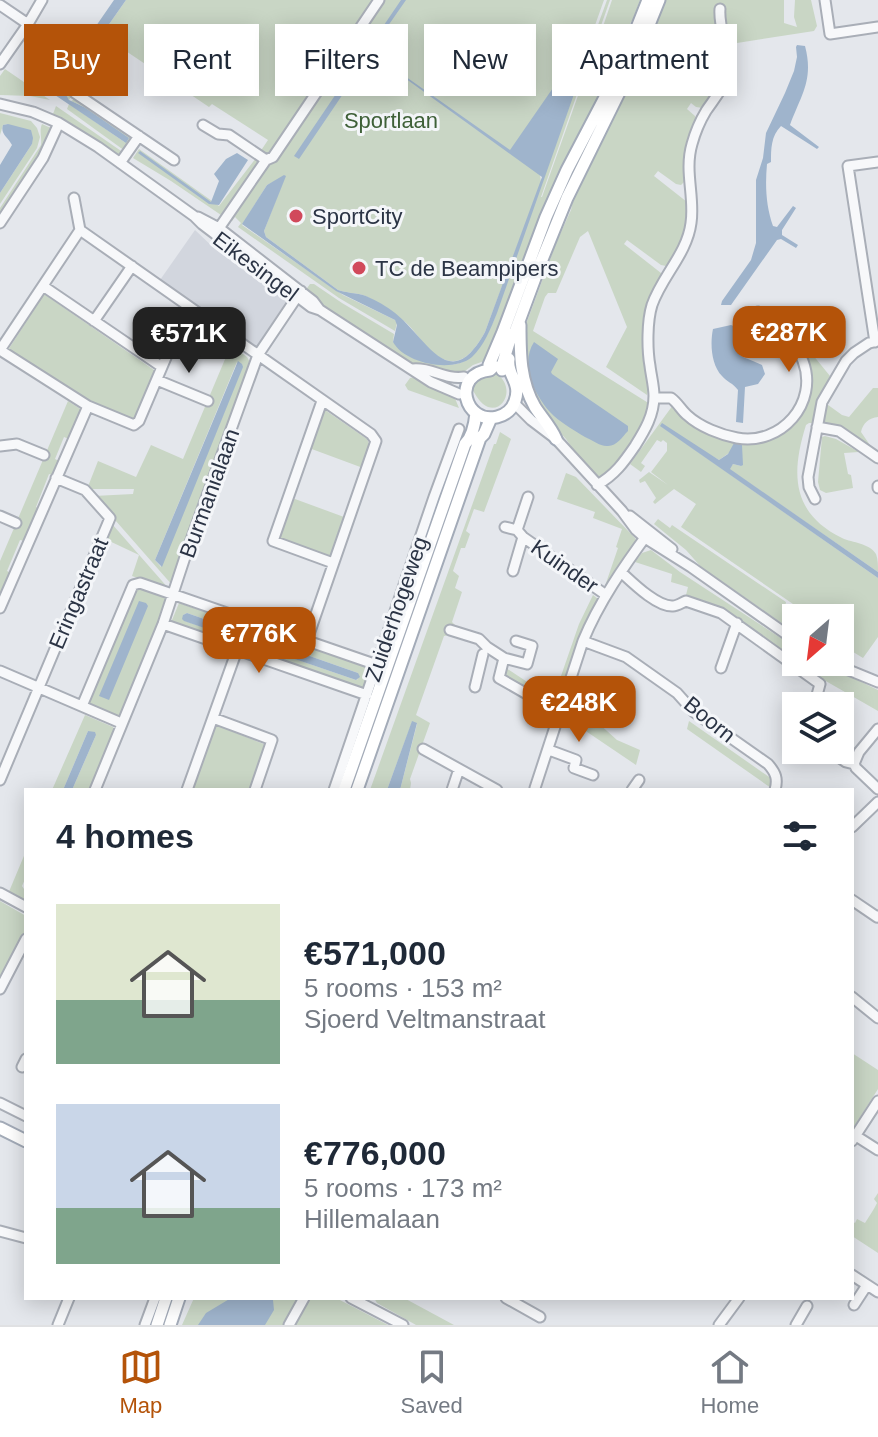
<!DOCTYPE html>
<meta charset="utf-8">
<style>
:root{--surface:#fff;--page:#f6f6f7;--text:#1f2937;--muted:#747a83;--line:#e0e1e3;--accent:#b45309}
body{margin:0;font-family:Arial,sans-serif;background:var(--page);color:var(--text);height:100vh;display:flex;flex-direction:column;font-size:30px;white-space:nowrap}
*{box-sizing:border-box;margin:0}
p{font-size:26px;color:var(--muted)}
.icon{flex:none;width:44px;height:44px;fill:none;stroke:currentColor;stroke-width:2;stroke-linecap:round;stroke-linejoin:round}
.map{position:relative;flex:1;overflow:hidden}
.sheet{position:absolute;left:24px;top:788px;width:830px;height:512px;display:flex;flex-direction:column;background:var(--surface);border-radius:0px;box-shadow:0 4px 20px #0003}
.sheet>*{flex:none}
.banner{position:absolute;left:24px;top:24px;width:830px;height:72px;display:flex;gap:16px}
.needle{width:52px;rotate:208deg}
.fabs{position:absolute;left:782px;top:604px;display:grid;gap:16px}
.fabs a{display:grid;place-items:center;width:72px;height:72px;border-radius:0px;background:var(--surface);box-shadow:0 4px 20px #0003;font-size:40px}
.price{position:absolute;translate:-50% -68px;padding:0 18px;border-radius:16px;background:var(--accent);color:#fff;font-size:26px;line-height:52px;filter:drop-shadow(0 2px 4px #0008)}
.price::after{content:'';position:absolute;left:50%;top:48px;width:24px;height:18px;margin-left:-12px;background:inherit;clip-path:polygon(0 0,100% 0,50% 100%)}
.price.active{background:#222;color:#fff}
ul{padding:0;list-style:none}
li{display:flex;align-items:center;gap:24px;height:200px;padding:0 32px}
li span{display:grid;place-items:center;flex:none;width:224px;height:160px;border-radius:0px;color:#555}
li>.icon{margin-inline-start:auto}
span .icon{width:96px;height:96px;fill:#fffc;stroke-width:1}
li b{font-size:34px}
h2{display:flex;justify-content:space-between;align-items:center;height:96px;padding:0 32px;font-size:34px}
.tag{padding:0 28px;border-radius:0px;background:var(--surface);box-shadow:0 4px 20px #0003;font-size:28px;line-height:72px}
.tag.active{background:var(--accent);color:#fff}
.tab-bar{display:flex;justify-content:space-around;align-items:center;height:112px;border-top:2px solid var(--line);background:var(--surface);font-size:22px;color:var(--muted)}
.tab-bar a{display:grid;justify-items:center;gap:4px}
.tab-bar .active{color:var(--accent)}
.map>svg:first-child{display:block}
.built{fill:#d2d6de}
.green{fill:#c9d6c5;fill-rule:evenodd}
.water{fill:#9fb4cc}
.lines{fill:none;stroke-linecap:round;stroke-linejoin:round}
.minor-casing{stroke:#a9aeb7;stroke-width:13}
.major-casing{stroke:#a3abb8;stroke-width:15}
.minor{stroke:#f7f8fa;stroke-width:9}
.major{stroke:#fff;stroke-width:11}
.poi-dot{fill:#d1495b;stroke:#f4f6f9;stroke-width:3}
.labels{text-anchor:middle;stroke-width:6;stroke-linejoin:round;paint-order:stroke}
.park-label{font-size:22px;fill:#3f6138;stroke:#f4f6f9}
.poi-label{font-size:22px;fill:#2b3445;stroke:#f4f6f9;text-anchor:start}
.street-label{font-size:22px;fill:#2b3445;stroke:#f4f6f9}
</style>
<div class="map">
<svg width="878" height="1325" viewBox="0 0 878 1325">
<rect width="100%" height="100%" fill="#e4e7ec"/>
<!-- built -->
<path class="built" d="M195 230 215 249 287 302 256 347 160 280Z"/>
<!-- green -->
<path class="green" d="M126 0H604L583 59 575 57 511 150 508 151 540 174 541 182 607 0H610L541 197H542L597 42 616 46 613 53 614 54 609 74 573 149 487 360 473 365 461 374 454 375 416 365 343 320 305 291 310 284H314L342 303 394 334 393 342C447 366 464 385 494 320L540 185 485 332C470 359 453 374 427 347 418 338 412 326 401 319 392 312 374 299 363 295 355 293 347 293 338 290L266 237 264 231 285 176 267 185 242 225 343 295 395 320 397 323 395 331 339 298 238 227 241 223 235 217 232 221 230 219 232 214 225 209 221 215 171 181 133 158 139 149 219 206 256 158 268 140 212 104 209 107 111 41 69 100 63 93V90Z
M612 0H640L633 19 623 35 619 34 617 45 598 41Z
M664 0H784V23L797 27 794 17 795 0H811L817 26 814 31 737 43 727 42C719 71 725 81 703 108L696 107 691 103 687 109 695 116 696 120 684 182 681 185 676 184 658 171 654 176 687 202C690 224 683 253 666 266L661 265 627 240 624 244 661 273V278C646 295 642 323 643 345 645 362 652 378 647 395L606 367 627 327 588 231 580 237 556 293H548L545 297 533 331 650 404C642 434 625 457 602 478H596L580 460 566 439 539 410 524 373 525 327 556 243 571 210 573 200 641 57Z
M5 69 50 100 30 96 0 95V76Z
M75 99 84 101 131 133 133 138 125 151 67 109 69 104 126 143 84 107 71 101Z
M56 106 124 153 120 157 72 124 53 114Z
M0 113 31 121 37 128 40 137 37 148 0 204V193L32 144 8 124 3 125 0 135Z
M42 124 53 129 49 141 0 218V208L41 145C42 137 39 131 42 124Z
M44 294 154 370 155 372 134 420 92 404 8 350Z
M796 309 798 329 808 349 830 376 819 399 815 423H809L806 425C791 473 791 513 842 538 853 543 869 543 876 554 878 559 878 566 878 572L729 469 733 464 741 466 742 452 729 453 719 460 661 426 878 578V637L863 658 840 644V618H799L796 616 793 604 681 527 696 504 674 489 655 504 653 502 656 498 645 481 640 483 639 480 649 472 668 485 651 472 667 451V443L663 440 661 442 657 440 641 463 645 466 641 472 630 464 673 405C680 413 686 421 696 426 703 430 760 439 769 438 772 438 779 435 781 434 805 420 814 366 800 344 792 331 779 325 767 316L768 314Z
M231 345 247 357 251 364 173 586 94 496 133 494 134 489H87L98 461 136 477 151 445 183 459ZM237 362 242 368 161 567 155 560Z
M494 372C519 386 502 419 483 404 478 400 475 393 471 388L477 379Z
M415 377 454 396 459 408 408 390 405 385 410 378Z
M873 388H878V417C869 418 863 423 861 432L874 451 822 429 824 402 842 415 849 417Z
M68 401 82 410 69 439 64 437 55 459 59 461 53 475 49 474 36 507 39 509 25 541 20 540 7 571 11 573 0 600V561Z
M325 410 367 439 370 446 363 468 309 448 323 411Z
M500 432 511 439 484 512 474 509 466 531 470 534 465 548H461L453 571 459 576 455 588 462 592 452 622 456 626 454 634 444 636 416 715 430 723 410 779 411 783 410 790H400L417 724 412 722 387 790H370L494 444H496Z
M825 436 836 439 859 452 844 453 848 474 851 475 853 488 826 493 820 490 818 482 822 437Z
M566 473 576 477 635 538 637 542 607 587 605 586 618 548 616 547 622 529 593 518 595 512 557 499Z
M295 499 344 517 331 557 279 540 292 500Z
M658 519 670 528 672 525 786 602C784 611 788 619 796 625V633L701 567 686 550 654 524Z
M112 524 169 589 132 576 139 555 105 539Z
M651 550 680 572 796 648V661L723 611 685 599 688 587 671 582 672 574 635 562 642 553Z
M138 588 153 590 169 597 119 718 89 706 88 699 135 590Z
M593 595 598 599 587 620 558 708 505 675 506 668 553 699 579 624Z
M179 603 371 669 364 692 170 625ZM187 613 358 673V679L356 680 185 621 183 615Z
M798 662H820L878 690V711L824 680Z
M567 710 597 722 617 740 640 750 636 765 565 717Z
M85 715 113 727 115 730 91 790H72L96 735 88 731 63 790H52Z
M689 721 772 779 771 788 687 729Z
M219 726 266 745 251 790H193L215 727Z
M26 851V877L22 886 26 892V903L8 894Z
M0 901 26 916V936L0 983Z
M852 1053 878 1070V1089L852 1130Z
M878 1193V1253L852 1236V1221L855 1223 857 1219 865 1223C869 1216 874 1210 877 1203L874 1199Z
M194 1298H336L388 1325H182Z
M374 1298H404L454 1325H416L377 1303Z"/>
<!-- water -->
<path class="water" d="M114 0H126L63 90 69 100 84 107 129 138 126 143 52 93V90L82 47 80 29 96 26Z
M401 0H406L351 79 348 78Z
M797 45 805 46C814 80 801 95 790 125L819 147 817 149 781 126C771 136 771 149 771 162L767 164C765 186 766 206 773 226L777 227 793 206 796 208 782 230V235L798 245 796 248 781 239 777 240 731 305H721L722 301 751 260 756 243V180L763 158 766 133 785 93 794 71 797 57 796 47Z
M573 59 586 60 497 313C491 328 484 346 472 357 453 373 405 364 393 342L397 325 395 320 336 291 242 224 267 185 284 175 286 176 264 231 266 237 338 290C347 293 355 293 363 295 372 298 384 305 391 310 426 334 448 399 485 332L542 177 391 68 392 67 510 150Z
M340 88 345 91 299 159 294 156Z
M8 124 31 130 33 138 32 144 0 193V165L12 145C8 137 0 134 3 125Z
M140 151 211 202 219 181 214 174 226 159 237 153 248 160 219 205 209 204 138 153Z
M731 325 739 328C732 360 738 353 762 365L765 374 758 384 745 387 743 423 736 422 738 390C733 383 727 382 722 376 711 365 710 343 713 329Z
M534 342 558 359 551 372 552 374 628 426V431C622 437 617 446 608 446 601 447 592 440 585 437 575 431 563 424 554 416 536 399 519 365 534 342Z
M238 361 242 364 243 367 162 567 155 560Z
M662 423 719 460 728 454 734 443 742 445 743 465 741 466 733 464 730 469 878 572V578L660 426Z
M139 601 146 603 148 606 109 700 99 696Z
M187 613 358 673 360 677 356 680 184 621 182 619 183 615Z
M412 721 417 723 400 790H387Z
M88 731 95 732 96 735 72 790H63Z
M231 1298H271L273 1300 274 1310 265 1325H198L206 1313Z"/>
<g class="lines">
<defs>
<path id="minor" d="M825 0 830 34 878 27
M0 5 28 24
M0 64 28 24 42 0
M75 93 174 160
M0 104 33 112 59 123 98 147 194 216 202 224 311 307 320 310 431 382 459 394
M203 125 218 134 229 135 266 160
M120 163 139 136
M74 198 80 230 371 434 376 441 307 640
M198 217 219 228 313 301 319 309
M0 223 43 158 59 123
M215 234 266 160 273 157 379 0
M43 286 162 367
M94 321 132 266
M875 342 848 166 878 162
M0 350 88 406 134 425 139 421 188 306
M0 350 80 230
M413 369C431 367 445 380 464 377
M157 380 208 401
M654 398H671C678 403 681 410 687 415 700 427 721 435 737 438 781 446 819 403 803 361 798 347 788 335 777 327 770 322 763 319 758 312
M322 401 273 541 333 563
M514 403 531 420 556 439 622 511 636 530 645 538 691 567 796 641
M817 427 839 431 878 458
M0 446 17 444 44 455
M597 485C615 475 624 462 635 446 645 430 654 415 654 396 654 386 651 375 650 366 647 349 647 321 652 305 662 276 687 254 691 223 695 197 684 171 692 144 695 133 700 121 706 111 714 99 724 88 727 74 732 51 718 31 720 9
M878 486V488
M815 499 809 487 808 477 822 402 846 361 854 353 869 343 878 341
M0 516 16 523
M630 516 672 549
M505 527 517 530 523 537 606 595
M517 530 528 497
M513 571 523 537
M621 572C633 583 657 607 673 606 677 606 683 602 686 601L721 613 820 684 814 706
M0 608 88 406
M163 624 367 695
M450 630 479 639 487 647 504 658 499 678 560 713
M583 641 626 657 677 693 694 712 768 764C776 773 778 779 775 790
M504 658 527 664 532 646 516 641
M829 662 878 682
M721 668 737 623
M0 671 121 723
M475 687 483 654
M82 706 133 585 140 583 377 665
M213 718 272 740 255 790
M878 729 859 752 854 764 856 768 878 789
M423 749 497 790
M549 750 576 760 574 768 593 775
M828 750 846 762 854 764
M0 780 110 518 85 490 56 478
M535 788 583 641C599 602 624 566 649 532
M95 790 163 624 187 551 258 355 301 291
M187 790 237 650
M334 790 434 497 459 429
M452 790 459 769
M632 790 639 780
M852 827 878 802
M0 893 26 907
M852 900 877 917 878 916
M0 989 26 939
M852 997 878 1018
M22 1067 26 1059
M0 1103 26 1116
M856 1136 878 1150
M852 1141 878 1101
M0 1231 26 1238
M852 1275 878 1292
M351 1298 403 1325
M506 1298 540 1317
M854 1305 867 1285
M58 1325 69 1298
M145 1325 155 1298
M289 1325 304 1298
M719 1325 739 1298
M796 1325 807 1306"/>
<path id="major" d="M520 325C520 354 520 381 535 407 542 418 551 427 556 439
M489 365 503 332 546 217 567 170 623 63 648 0
M494 366 490 370C450 374 465 425 497 417 505 415 512 410 515 401 522 382 506 375 509 359
M502 370V366L511 336 515 332 541 262 567 198 634 62 659 0
M344 790 465 444C472 437 475 423 476 413
M357 790 480 438 484 434 491 418
M0 1128 26 1141
M157 1325 166 1298
M170 1325 179 1298"/>
</defs>
<!-- minor casing -->
<use href="#minor" class="minor-casing"/>
<!-- major casing -->
<use href="#major" class="major-casing"/>
<!-- minor -->
<use href="#minor" class="minor"/>
<!-- major -->
<use href="#major" class="major"/>
</g>
<!-- markers -->
<g class="poi-dot">
<circle cx="296" cy="216" r="8"/>
<circle cx="359" cy="268" r="8"/>
</g>
<g class="labels">
<!-- park labels -->
<g class="park-label">
<text x="391" y="128">Sportlaan</text>
</g>
<!-- poi labels -->
<g class="poi-label">
<text x="312" y="224">SportCity</text>
<text x="375" y="276">TC de Beampipers</text>
</g>
<!-- street labels -->
<g class="street-label">
<text transform="translate(256 266) rotate(37)" y="8">Eikesingel</text>
<text transform="translate(209 493) rotate(-70)" y="8">Burmanialaan</text>
<text transform="translate(565 566) rotate(35)" y="8">Kuinder</text>
<text transform="translate(78 593) rotate(-67)" y="8">Eringastraat</text>
<text transform="translate(396 609) rotate(-71)" y="8">Zuiderhogeweg</text>
<text transform="translate(710 719) rotate(39)" y="8">Boorn</text>
</g>
</g>
</svg>
<div class="fabs">
<a><svg class="needle" viewBox="-14 -14 28 28"><path d="M0-13l5 13h-10z" fill="#e53935"/><path d="M0 13l5-13h-10z" fill="#747a83"/></svg></a>
<a><svg class="icon" aria-label="layers" viewBox="0 0 24 24"><path d="M12 4l9 5-9 5-9-5zM3 14l9 5 9-5"/></svg></a>
</div>
<b class="price" style="left:789px;top:374px">€287K</b>
<b class="price active" style="left:189px;top:375px">€571K</b>
<b class="price" style="left:259px;top:675px">€776K</b>
<b class="price" style="left:579px;top:744px">€248K</b>
<div class="banner">
<a class="tag active">Buy</a>
<a class="tag">Rent</a>
<a class="tag">Filters</a>
<a class="tag">New</a>
<a class="tag">Apartment</a>
</div>
<section class="sheet">
<h2>4 homes<svg class="icon" aria-label="filters" viewBox="0 0 24 24"><path d="M4 7h16M4 17h16"/><circle cx="9" cy="7" r="2"/><circle cx="15" cy="17" r="2"/></svg></h2>
<ul>
<li><span style="background:linear-gradient(#dfe7d0 60%,#7fa58c 0)"><svg class="icon" aria-label="home" viewBox="0 0 24 24"><path d="M3 11l9-7 9 7M6 9v11h12V9"/></svg></span><div><b>€571,000</b><p>5 rooms · 153 m²</p><p>Sjoerd Veltmanstraat</p></div></li>
<li><span style="background:linear-gradient(#c9d6e8 65%,#7fa58c 0)"><svg class="icon" aria-label="home" viewBox="0 0 24 24"><path d="M3 11l9-7 9 7M6 9v11h12V9"/></svg></span><div><b>€776,000</b><p>5 rooms · 173 m²</p><p>Hillemalaan</p></div></li>
</ul>
</section>
</div>
<nav class="tab-bar">
<a class="active"><svg class="icon" aria-label="map" viewBox="0 0 24 24"><path d="M3 6l6-2 6 2 6-2v14l-6 2-6-2-6 2zM9 4v14M15 6v14"/></svg>Map</a>
<a><svg class="icon" aria-label="saved" viewBox="0 0 24 24"><path d="M7 4h10v16l-5-4-5 4z"/></svg>Saved</a>
<a><svg class="icon" aria-label="home" viewBox="0 0 24 24"><path d="M3 11l9-7 9 7M6 9v11h12V9"/></svg>Home</a>
</nav>
